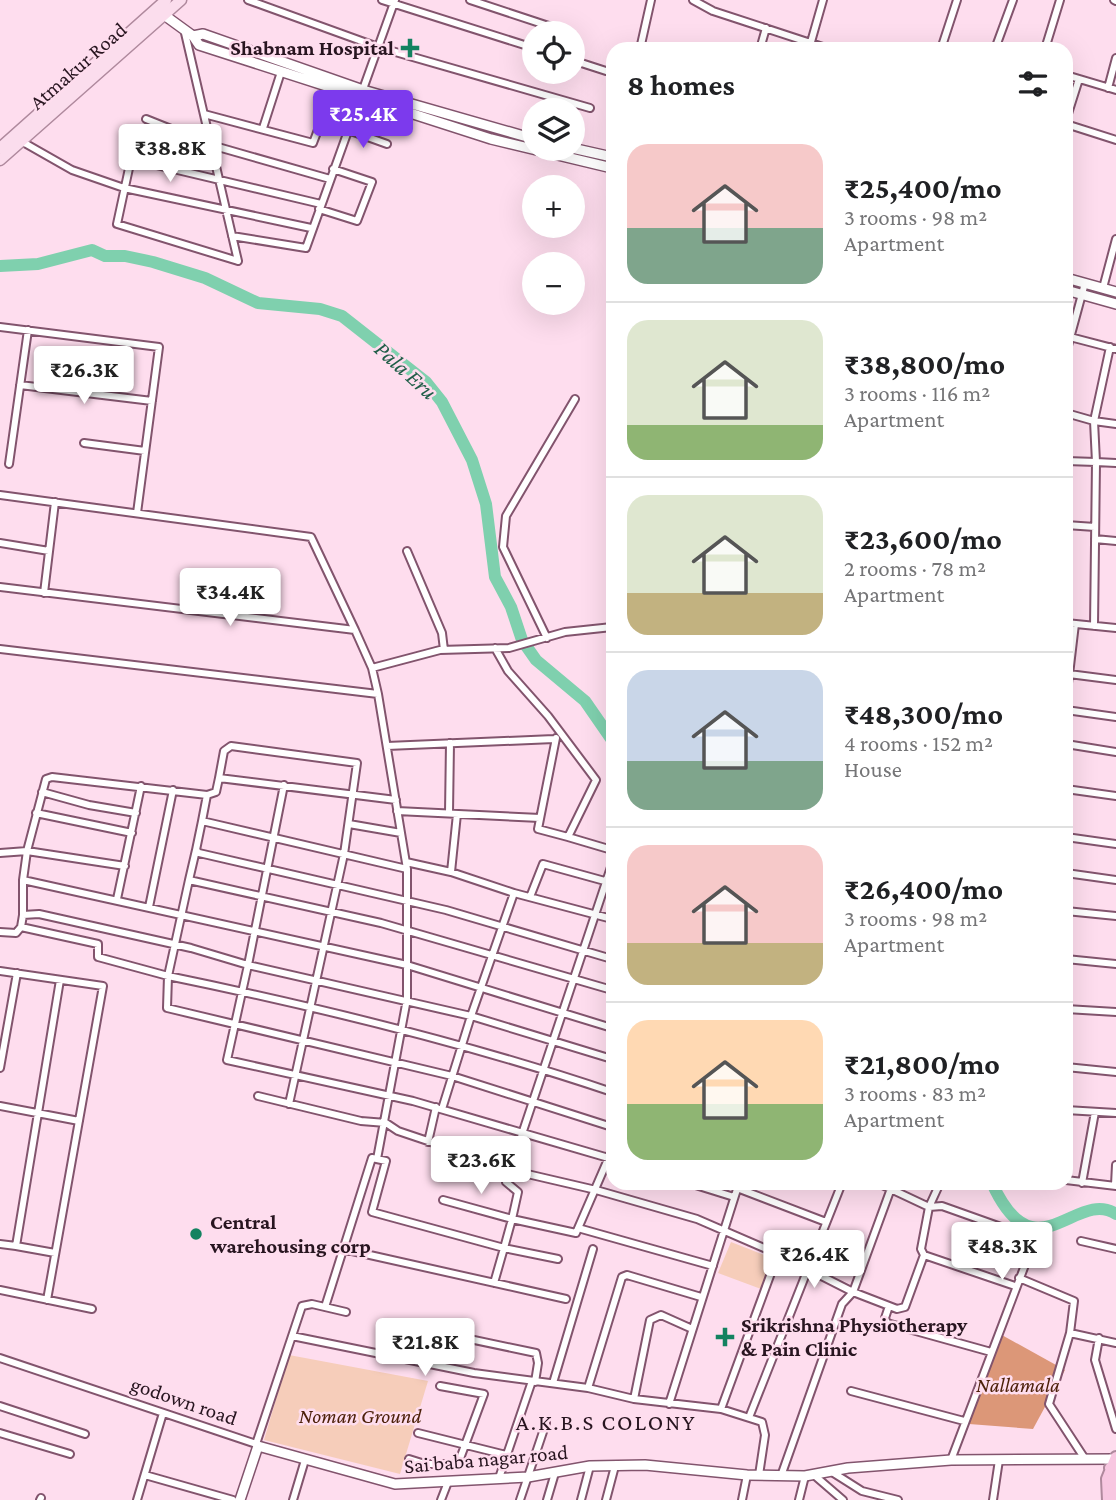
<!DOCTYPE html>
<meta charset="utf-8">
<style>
:root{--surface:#fff;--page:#f6f6f6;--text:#202124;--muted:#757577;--line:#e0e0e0;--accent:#7c3aed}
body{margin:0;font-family:"Crimson Pro",serif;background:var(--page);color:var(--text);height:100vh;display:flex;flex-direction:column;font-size:26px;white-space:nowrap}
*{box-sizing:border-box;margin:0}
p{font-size:23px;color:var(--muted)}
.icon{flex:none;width:38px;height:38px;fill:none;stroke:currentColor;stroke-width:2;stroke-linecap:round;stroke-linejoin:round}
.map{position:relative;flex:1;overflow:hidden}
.panel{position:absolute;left:606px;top:42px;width:467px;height:1148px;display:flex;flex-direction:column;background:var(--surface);border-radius:21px;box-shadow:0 7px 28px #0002}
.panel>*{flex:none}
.fabs{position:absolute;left:522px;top:21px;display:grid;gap:14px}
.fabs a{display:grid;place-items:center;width:63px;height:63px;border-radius:50%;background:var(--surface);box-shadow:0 7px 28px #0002;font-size:35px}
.price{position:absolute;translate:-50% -60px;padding:0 16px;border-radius:7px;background:#fff;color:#222;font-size:23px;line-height:46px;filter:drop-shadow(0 2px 4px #0008)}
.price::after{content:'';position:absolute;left:50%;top:42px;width:21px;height:16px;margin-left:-10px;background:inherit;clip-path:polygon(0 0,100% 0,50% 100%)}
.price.active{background:var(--accent);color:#fff}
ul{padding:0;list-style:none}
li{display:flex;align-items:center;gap:21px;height:175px;padding:0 21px}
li+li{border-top:2px solid var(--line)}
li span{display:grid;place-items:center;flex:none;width:196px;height:140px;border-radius:21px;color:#555}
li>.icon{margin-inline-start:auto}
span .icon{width:84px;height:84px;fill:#fffc;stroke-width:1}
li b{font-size:30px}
h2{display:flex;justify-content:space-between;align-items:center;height:84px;padding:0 21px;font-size:30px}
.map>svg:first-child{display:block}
.green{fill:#f6cdba}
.forest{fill:#dc9778}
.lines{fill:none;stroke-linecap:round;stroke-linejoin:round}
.river{stroke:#7fd0ae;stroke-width:12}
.street-casing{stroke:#82546d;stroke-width:10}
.secondary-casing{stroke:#82546d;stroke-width:12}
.primary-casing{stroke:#af899d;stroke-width:13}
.highway-casing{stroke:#af899d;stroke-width:14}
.street{stroke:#fff;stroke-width:6}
.secondary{stroke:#fff;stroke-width:9}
.primary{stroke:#fbdded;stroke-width:10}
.highway{stroke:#f8c7e1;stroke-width:10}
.poi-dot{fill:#138260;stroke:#feddee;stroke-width:2.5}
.labels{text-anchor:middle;stroke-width:5;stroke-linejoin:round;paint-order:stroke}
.poi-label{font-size:21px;font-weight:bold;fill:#281520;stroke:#feddee;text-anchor:start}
.street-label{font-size:21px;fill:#281520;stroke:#feddee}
.park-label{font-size:21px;font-style:italic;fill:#4c2009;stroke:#feddee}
.water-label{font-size:23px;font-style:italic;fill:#1f5d47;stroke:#feddee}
.neighbourhood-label{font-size:23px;letter-spacing:2px;fill:#281520;stroke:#feddee}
</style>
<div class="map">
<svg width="1116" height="1500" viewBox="0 0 1116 1500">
<rect width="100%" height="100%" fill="#feddee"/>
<!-- green -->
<path class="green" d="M731 1242 772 1258 761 1289 718 1273Z
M289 1355 428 1381 400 1474 264 1440Z"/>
<!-- forest -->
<path class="forest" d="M1000 1334 1065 1370 1033 1429 969 1424Z"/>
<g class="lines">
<!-- river -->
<path class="river" d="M0 266 38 264 92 250 105 256H125L153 262 205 278 258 303 320 309 342 316 426 382 442 402 472 460 486 504 495 577 511 607 522 640 536 660 585 701 612 740
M992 1183C1035 1278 1076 1188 1116 1214"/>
<defs>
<path id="street" d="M248 0 378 47 590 108
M382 0 534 48
M470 0 570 33
M693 0 713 11 829 49
M1114 0 1116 1
M185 33 238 261
M640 49 651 0
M760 49 766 28
M809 49 823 0
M941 49 957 0
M995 49 1013 0
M1045 49 1060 0
M572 60 606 71
M1066 75 1116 90
M1108 88 1116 58
M204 114 313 143 333 90
M146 119 211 145 330 179
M1066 120 1079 79
M1066 124 1116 140
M263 128 281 72
M348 130 387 144
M21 141 72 170 124 188 311 228
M319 209 357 221 372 182 333 169
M232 236 306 248 395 0
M238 261 117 224 131 159 321 204
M1103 288 1116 239
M0 327 159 347 137 513
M1070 337 1116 349
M1066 353 1085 283
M20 385 152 401
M1066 413 1094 421 1110 347
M1116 424 1094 421 1096 462 1116 463
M84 443 145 451
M1066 461 1096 462 1094 626
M9 464 28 330
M0 495 311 537 355 630
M1066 525 1095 527
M1095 539 1116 541
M0 543 49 551
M407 551 442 633 444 650
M0 587 355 630 372 668 440 650 509 648 565 632 612 627
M44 593 55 502
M1066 623 1116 628
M547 638 503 547 506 516 575 399
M495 648 508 671 548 716 596 780 568 837 612 850
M0 649 378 694 372 668
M1069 674 1116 680
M1066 700 1075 624
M1066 710 1116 717
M556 738 538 829 568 837
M1066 744 1116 752
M387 746 554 739
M219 778 224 751 231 746 357 763 344 854 289 1104
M1066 789 1116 796
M42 792 89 805 136 813
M207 795 202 821 407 869
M396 800 219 778 216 792 207 795 52 777 46 779 27 851 23 880 407 965 612 1028
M397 811 540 818
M36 813 132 833
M449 813 450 743
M202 821 196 850 199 853 446 910 612 959
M349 824 401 833
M1066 837 1116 844
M0 853 27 851 125 866
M406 862 451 872 514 893
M451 872 457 814
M1066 873 1116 880
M189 880 196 850
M530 897 543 864 612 883
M117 899 141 786
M149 907 173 790
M1066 911 1116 916
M23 915V880
M612 919 514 893 471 1016 612 1059
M21 927 23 915 39 914 191 948 248 965 284 785
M0 932 16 933 21 927 98 944V957L168 976 167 1008 452 1076 612 1127
M1066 959 1116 964
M0 971 103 986 47 1300
M612 990 381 923 189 880 168 976C319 1007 467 1043 612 1092
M1066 1009 1116 1012
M1066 1067 1116 1072
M0 1068 17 973
M258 1096 361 1121 386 1123 398 1131 523 1173 596 1190 697 1219 778 1254 853 1292 897 1309 905 1307 924 1255 921 1249 929 1207 940 1183
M0 1106 79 1121
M442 1109 471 1016 248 965 227 1060 413 1101 612 1159
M1066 1110 1116 1113
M428 1142 436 1107
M377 1159 407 999V869L378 694
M1066 1180 1116 1186
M689 1183 734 1197
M878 1183 929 1207 942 1206 1001 1227 1028 1250 1025 1265 951 1460
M1082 1183 1095 1112
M1115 1185 1116 1165
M737 1188 826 1222
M443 1200 512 1219 518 1192 506 1182 612 864
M578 1228 713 1266
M1081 1241 1116 1249
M0 1244 16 1246 60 980
M16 1246 55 1253
M343 1249 566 1299
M924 1255 1015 1286
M1019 1278 1074 1301 1070 1333 1049 1404 1085 1459
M494 1283 504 1248 558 1259
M0 1290 92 1309
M889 1306 885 1318 887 1323 991 1352
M325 1307 372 1158 386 1161 372 1212 504 1248 512 1219 576 1233 612 1150
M408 1326 536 1353 538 1363 535 1382
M1070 1333 1116 1343
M292 1336 474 1373 588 1388 634 1399 721 1409
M1099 1338 1095 1360 1116 1429
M0 1358 256 1444 302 1306 312 1304 346 1312
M553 1383 593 1249
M588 1388 622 1277 627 1275 701 1297
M851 1391 964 1421
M634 1399 650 1320 661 1315 690 1328
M669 1404 739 1183
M0 1406 85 1434
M750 1415 842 1183
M0 1433 70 1454
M418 1433 506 1455
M409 1459 425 1464H458L484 1394 440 1386
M832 1472 862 1491 898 1500
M145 1475 233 1500
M759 1475 765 1435 762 1422 721 1409 778 1254
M814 1475 843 1500
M781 1476 842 1304 853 1292 893 1183
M499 1478 532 1381
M40 1500 41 1498
M137 1500 163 1413
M293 1500 305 1460
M441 1500 448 1482
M520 1500 546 1423
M547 1500 555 1473
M581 1500 590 1466
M606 1500 615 1466
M742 1500 747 1475
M799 1500 805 1476
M993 1500 999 1460"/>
<path id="secondary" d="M160 12 193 36 199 45 491 139 612 168
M193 36 203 34 363 90 534 139
M572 148 612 157
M1066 278 1116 292
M1066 290 1116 304
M240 1500 258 1446 395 1484 528 1477 590 1466 645 1465 747 1475 805 1476 848 1468 951 1460 1115 1459"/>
<path id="primary" d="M0 148 166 0
M0 160 181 0"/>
<path id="highway" d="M1110 1468 1115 1480V1500
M1108 1500 1107 1479 1116 1457"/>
</defs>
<!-- street casing -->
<use href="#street" class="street-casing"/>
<!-- secondary casing -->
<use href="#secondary" class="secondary-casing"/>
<!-- primary casing -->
<use href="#primary" class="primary-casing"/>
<!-- highway casing -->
<use href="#highway" class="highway-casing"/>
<!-- street -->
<use href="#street" class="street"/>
<!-- secondary -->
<use href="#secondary" class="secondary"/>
<!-- primary -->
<use href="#primary" class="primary"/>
<!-- highway -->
<use href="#highway" class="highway"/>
</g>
<!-- markers -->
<g class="poi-dot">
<path d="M406.5 37.5h7v7h7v7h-7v7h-7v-7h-7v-7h7z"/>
<circle cx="196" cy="1234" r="7"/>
<path d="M721.5 1326.5h7v7h7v7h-7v7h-7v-7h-7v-7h7z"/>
</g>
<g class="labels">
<!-- poi labels -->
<g class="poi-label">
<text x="394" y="55" text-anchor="end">Shabnam Hospital</text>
<text x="210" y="1229">Central<tspan x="210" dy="24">warehousing corp</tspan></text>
<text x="741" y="1332">Srikrishna Physiotherapy<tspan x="741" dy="24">&amp; Pain Clinic</tspan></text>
</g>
<!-- street labels -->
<g class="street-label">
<text transform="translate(78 66) rotate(-41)" y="7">Atmakur Road</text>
<text transform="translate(184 1401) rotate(19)" y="7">godown road</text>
<text transform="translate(486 1459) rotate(-5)" y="7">Sai baba nagar road</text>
</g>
<!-- park labels -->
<g class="park-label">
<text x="1018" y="1392">Nallamala</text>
<text x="360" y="1423">Noman Ground</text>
</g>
<!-- water labels -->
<g class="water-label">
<text transform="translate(406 370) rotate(42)" y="8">Pala Eru</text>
</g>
<!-- neighbourhood labels -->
<g class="neighbourhood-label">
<text x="606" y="1430">A.K.B.S COLONY</text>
</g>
</g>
</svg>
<div class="fabs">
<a><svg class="icon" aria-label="locate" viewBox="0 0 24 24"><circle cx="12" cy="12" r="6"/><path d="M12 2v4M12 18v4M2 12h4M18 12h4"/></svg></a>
<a><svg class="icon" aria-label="layers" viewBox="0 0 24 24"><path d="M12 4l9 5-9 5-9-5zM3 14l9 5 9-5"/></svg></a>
<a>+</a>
<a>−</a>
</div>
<b class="price active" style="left:363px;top:150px">₹25.4K</b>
<b class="price" style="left:170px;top:184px">₹38.8K</b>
<b class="price" style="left:84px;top:406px">₹26.3K</b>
<b class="price" style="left:230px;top:628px">₹34.4K</b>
<b class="price" style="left:481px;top:1196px">₹23.6K</b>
<b class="price" style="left:1002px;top:1282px">₹48.3K</b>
<b class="price" style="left:814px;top:1290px">₹26.4K</b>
<b class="price" style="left:425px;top:1378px">₹21.8K</b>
<section class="panel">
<h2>8 homes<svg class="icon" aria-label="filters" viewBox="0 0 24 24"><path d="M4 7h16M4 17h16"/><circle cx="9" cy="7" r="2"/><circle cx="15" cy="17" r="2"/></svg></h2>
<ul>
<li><span style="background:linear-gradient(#f6c9c9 60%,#7fa58c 0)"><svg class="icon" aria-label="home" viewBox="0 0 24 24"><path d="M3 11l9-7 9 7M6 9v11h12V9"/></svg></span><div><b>₹25,400/mo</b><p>3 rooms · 98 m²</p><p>Apartment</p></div></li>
<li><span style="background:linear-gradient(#dfe7d0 75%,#8fb573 0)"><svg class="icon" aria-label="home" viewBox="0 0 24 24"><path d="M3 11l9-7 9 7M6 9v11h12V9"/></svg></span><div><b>₹38,800/mo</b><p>3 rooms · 116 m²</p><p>Apartment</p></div></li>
<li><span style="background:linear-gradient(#dfe7d0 70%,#c2b280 0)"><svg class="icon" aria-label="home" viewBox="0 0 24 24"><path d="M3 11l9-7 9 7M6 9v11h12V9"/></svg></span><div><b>₹23,600/mo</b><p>2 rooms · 78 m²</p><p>Apartment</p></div></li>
<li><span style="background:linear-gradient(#c9d6e8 65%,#7fa58c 0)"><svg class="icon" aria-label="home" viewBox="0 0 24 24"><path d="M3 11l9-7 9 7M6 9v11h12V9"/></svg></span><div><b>₹48,300/mo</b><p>4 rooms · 152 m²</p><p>House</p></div></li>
<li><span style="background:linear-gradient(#f6c9c9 70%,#c2b280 0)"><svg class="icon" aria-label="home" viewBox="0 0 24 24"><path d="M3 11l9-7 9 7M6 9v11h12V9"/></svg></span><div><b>₹26,400/mo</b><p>3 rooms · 98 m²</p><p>Apartment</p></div></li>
<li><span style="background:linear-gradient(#ffd9b3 60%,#8fb573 0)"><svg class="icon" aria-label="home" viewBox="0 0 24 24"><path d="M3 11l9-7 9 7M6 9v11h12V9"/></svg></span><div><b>₹21,800/mo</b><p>3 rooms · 83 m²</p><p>Apartment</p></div></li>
</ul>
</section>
</div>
